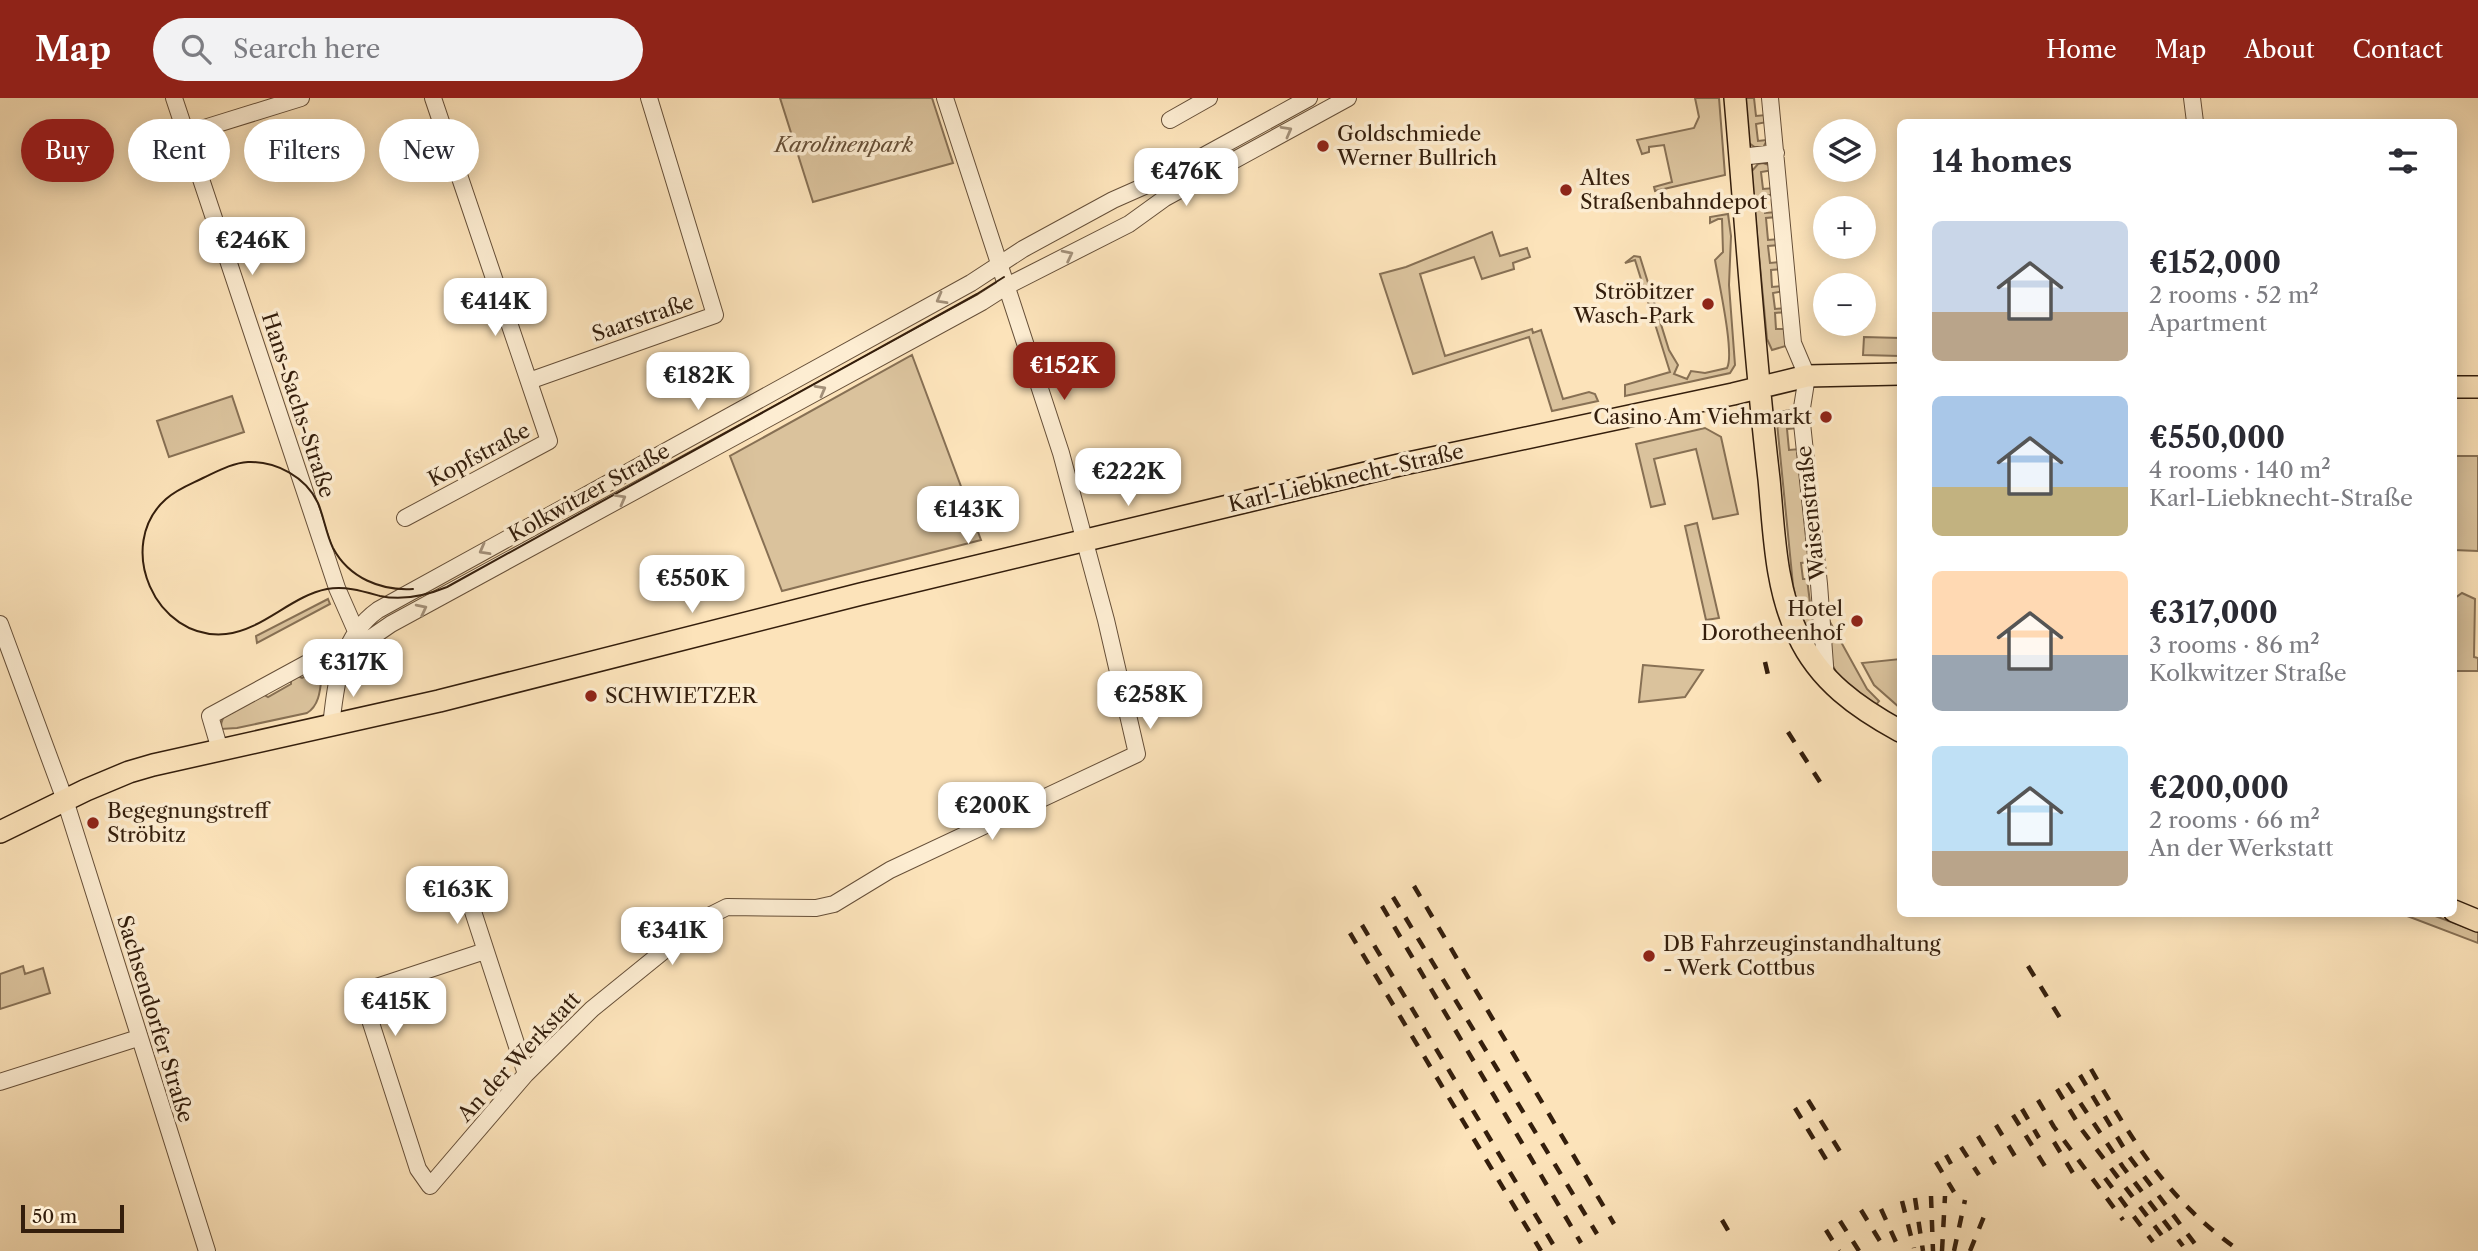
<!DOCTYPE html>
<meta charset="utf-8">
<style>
:root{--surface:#fff;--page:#f2f2f3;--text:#2b2b33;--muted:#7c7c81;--accent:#8f2418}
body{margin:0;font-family:"Libre Caslon Text",serif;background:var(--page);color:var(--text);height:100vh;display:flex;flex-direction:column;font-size:26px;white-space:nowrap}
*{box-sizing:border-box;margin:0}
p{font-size:23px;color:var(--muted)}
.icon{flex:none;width:38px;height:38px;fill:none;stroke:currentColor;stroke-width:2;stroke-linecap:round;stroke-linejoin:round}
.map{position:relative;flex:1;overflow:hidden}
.details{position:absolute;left:1897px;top:21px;width:560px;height:798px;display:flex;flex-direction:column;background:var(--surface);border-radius:10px;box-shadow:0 4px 18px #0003}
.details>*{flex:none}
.hud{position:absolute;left:21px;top:21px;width:665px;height:63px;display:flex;gap:14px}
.buttons{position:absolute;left:1813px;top:21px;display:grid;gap:14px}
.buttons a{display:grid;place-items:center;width:63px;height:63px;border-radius:50%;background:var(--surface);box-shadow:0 4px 18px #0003;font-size:35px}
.scale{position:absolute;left:21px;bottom:18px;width:103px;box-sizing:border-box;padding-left:7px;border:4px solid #341e0c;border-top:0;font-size:19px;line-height:24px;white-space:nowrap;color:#341e0c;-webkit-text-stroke:5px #fdedd2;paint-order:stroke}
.price{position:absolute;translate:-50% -60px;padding:0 16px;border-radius:14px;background:#fff;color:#222;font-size:23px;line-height:46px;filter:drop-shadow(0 2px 4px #0008)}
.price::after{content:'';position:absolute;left:50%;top:42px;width:21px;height:16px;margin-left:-10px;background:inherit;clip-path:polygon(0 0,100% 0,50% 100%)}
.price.active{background:var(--accent);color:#fff}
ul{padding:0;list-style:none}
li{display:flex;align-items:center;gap:21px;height:175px;padding:0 35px}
li span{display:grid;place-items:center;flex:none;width:196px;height:140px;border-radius:10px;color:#555}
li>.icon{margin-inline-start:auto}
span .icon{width:84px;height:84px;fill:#fffc;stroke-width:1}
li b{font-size:30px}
h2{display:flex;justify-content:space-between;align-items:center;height:84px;padding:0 35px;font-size:30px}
.tag{padding:0 24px;border-radius:32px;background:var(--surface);box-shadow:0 4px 18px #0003;font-size:24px;line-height:63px}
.tag.active{background:var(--accent);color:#fff}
header{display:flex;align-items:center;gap:42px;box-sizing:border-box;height:98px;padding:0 35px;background:var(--accent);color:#fff}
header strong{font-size:33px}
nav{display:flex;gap:38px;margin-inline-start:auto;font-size:24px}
.search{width:490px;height:63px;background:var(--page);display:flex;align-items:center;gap:18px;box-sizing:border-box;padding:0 24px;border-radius:38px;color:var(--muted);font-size:26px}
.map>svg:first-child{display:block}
.green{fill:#dac29c;stroke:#877054;stroke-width:2}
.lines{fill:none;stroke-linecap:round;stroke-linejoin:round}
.minor-casing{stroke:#664f38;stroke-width:18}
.major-casing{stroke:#341e0c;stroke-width:24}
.minor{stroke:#fdedd2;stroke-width:16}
.major{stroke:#fce3ba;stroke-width:21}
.tram{stroke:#341e0c;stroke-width:2}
.rail{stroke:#341e0c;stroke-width:4.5;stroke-dasharray:12 12;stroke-linecap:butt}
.oneway{stroke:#a39079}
.poi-dot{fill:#8f2418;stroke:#fdedd2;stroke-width:2.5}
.labels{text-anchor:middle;stroke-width:7;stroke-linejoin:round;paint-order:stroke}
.poi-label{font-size:21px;fill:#341e0c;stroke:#fdedd2;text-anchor:start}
.park-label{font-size:21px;font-style:italic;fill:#664f37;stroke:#fdedd2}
.street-label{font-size:21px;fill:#341e0c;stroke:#fdedd2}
</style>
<header>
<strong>Map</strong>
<div class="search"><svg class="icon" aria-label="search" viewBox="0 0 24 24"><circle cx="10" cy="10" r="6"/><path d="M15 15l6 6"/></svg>Search here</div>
<nav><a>Home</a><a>Map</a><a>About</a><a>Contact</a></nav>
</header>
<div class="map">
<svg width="2478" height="1153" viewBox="0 0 2478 1153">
<rect width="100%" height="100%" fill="#fce3ba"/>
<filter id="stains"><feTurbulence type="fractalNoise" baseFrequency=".00286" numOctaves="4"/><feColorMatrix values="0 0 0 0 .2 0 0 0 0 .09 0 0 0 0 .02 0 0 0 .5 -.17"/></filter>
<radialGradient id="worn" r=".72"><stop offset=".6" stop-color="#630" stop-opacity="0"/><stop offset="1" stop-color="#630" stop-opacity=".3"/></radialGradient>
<!-- green -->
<path class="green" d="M780 0H932L953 65 813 104Z
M1695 0H1719L1725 77 1655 93 1654 89 1672 84 1664 47 1649 49V54L1642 56 1637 42 1694 30 1699 19Z
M1745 0H1754L1756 18 1766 17 1767 24 1756 26 1758 43 1767 42 1763 50H1756L1749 45Z
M1763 65 1769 67 1773 72 1761 74 1763 91 1774 90 1775 96 1764 98 1765 115 1777 114V119L1766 120 1768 142 1779 141 1780 147 1768 148 1770 165 1781 164 1782 171 1771 172 1772 189 1783 188 1784 193 1773 195 1775 211 1785 210 1786 214 1775 215 1776 231H1787L1789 247 1772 252 1767 241 1751 74 1758 66Z
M1728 116 1731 138 1729 187 1735 267 1730 275 1625 298V287L1670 274 1635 162 1625 165 1634 158 1640 159 1669 252 1678 267 1674 276 1687 281 1691 273 1705 275 1727 270C1735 256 1718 181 1715 162L1723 154 1722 121H1718L1710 125V119Z
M1492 134 1500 158 1527 150 1530 159 1513 165 1514 171 1482 181 1474 159 1420 176 1445 258 1532 231 1533 235 1541 232 1563 301 1589 294 1595 296 1598 303 1552 313 1529 239 1413 276 1380 176 1406 169Z
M1864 239 1900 240V258L1863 257Z
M912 257 981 442 782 493 730 358Z
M232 298 244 334 169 359 157 323Z
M1789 312 1796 317 1797 330 1787 331 1789 352 1800 351 1811 464 1801 465 1803 481H1807L1812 520 1819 539 1817 551 1798 511 1793 487 1776 315Z
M1705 330 1721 339 1738 416 1713 421 1696 351 1654 361 1665 406 1651 409 1636 346Z
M2454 358H2478V453L2454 452Z
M1697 425 1719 520 1706 522 1685 428Z
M2462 495 2475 501 2474 559 2478 560V573H2454L2455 500Z
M328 501 330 506 257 545 256 538Z
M1825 515 1867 591 1879 603 1875 608 1838 578 1833 568Z
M1900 561V610L1874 587 1862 565Z
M1643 567 1703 572 1685 599 1639 604Z
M323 569C320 585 322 606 307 615L237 630 221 631C220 609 243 605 261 595L268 599 291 586V579L295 577 302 580Z
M2402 816H2430L2478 834V845Z
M23 868 25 876 43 870 50 895 0 911V876Z"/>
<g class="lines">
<defs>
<path id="minor" d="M174 0 337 490 359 540
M1770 0 1793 245 1807 278 1801 316 1819 486 1826 581
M2192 0 2195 24
M1170 22 1209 0
M185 36 301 0
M1740 59 1776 55
M529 283 715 217 649 0
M405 420 549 343 433 0
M0 526 65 702 207 1153
M331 628C336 585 340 539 378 512L971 185 1023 151 1113 102 1165 79 1309 0
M220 652 210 618 324 556 343 559 391 526 982 204 1007 188 1129 126 1165 100 1348 0
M466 792 526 976
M485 853 361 894 418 1071 430 1088 526 976 592 911 703 821 727 809 816 810 834 806 890 772 1137 656 1106 522 1061 355 945 0
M0 984 138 940"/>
<path id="major" d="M1735 0C1746 127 1754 254 1769 381 1774 432 1775 490 1798 537 1819 583 1858 610 1900 633
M2454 289H2478
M0 734 86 692 129 674 153 667 439 603 861 496 1399 367 1733 296 1807 278 1900 276
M2454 813 2478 823"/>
</defs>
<!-- minor casing -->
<use href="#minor" class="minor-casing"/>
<!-- major casing -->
<use href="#major" class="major-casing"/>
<!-- minor -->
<use href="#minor" class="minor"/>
<!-- major -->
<use href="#major" class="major"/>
<!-- tram -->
<path class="tram" d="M413 491C381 493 349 480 333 450 326 436 324 419 318 405 306 379 276 363 248 364 232 365 218 373 203 380 191 386 177 391 166 401 114 447 155 543 226 536 263 532 291 498 327 491 346 488 362 493 380 498 403 503 425 498 447 489L977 196 1004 179"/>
<!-- rail -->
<path class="rail" d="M1765 564 1769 581
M1788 634 1820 684
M1414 788 1614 1126
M1393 799 1597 1136
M1382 808 1581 1145
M1362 827 1557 1153
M1350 835 1541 1153
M2028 868 2065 928
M2091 971C2133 1044 2169 1104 2240 1153
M2080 977 2128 1057 2195 1146
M2067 985 2123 1069 2183 1148
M2057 991 2082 1032 2166 1143
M1808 1002 1844 1060
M2038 1002 2054 1029 2123 1122
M1795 1010 1830 1068
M2022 1011 2039 1040
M2013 1017 2046 1070
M1996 1027 2016 1060
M1978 1038 1995 1066
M2054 1044 2076 1080
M1961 1049 1979 1077
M1946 1057 1951 1066
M1936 1064 1954 1094
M2105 1080 2153 1144
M1931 1098 1933 1153
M1915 1100 1923 1153
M1902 1103 1914 1150
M1881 1111 1900 1153
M1861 1112 1886 1153
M1722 1122 1729 1134
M1840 1123 1859 1153
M1826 1132 1839 1153
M1942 1153 1945 1098
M1954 1153 1965 1102
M1970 1153 1987 1111"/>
</g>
<!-- one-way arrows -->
<defs><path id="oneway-chevron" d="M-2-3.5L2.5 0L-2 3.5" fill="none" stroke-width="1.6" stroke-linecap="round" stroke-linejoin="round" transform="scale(1.75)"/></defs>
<g class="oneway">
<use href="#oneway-chevron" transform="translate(1287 33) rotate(-29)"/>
<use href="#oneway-chevron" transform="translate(1068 157) rotate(-27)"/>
<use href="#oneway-chevron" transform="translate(941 201) rotate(151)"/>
<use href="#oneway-chevron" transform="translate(821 292) rotate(-29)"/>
<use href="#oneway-chevron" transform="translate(621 401) rotate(-29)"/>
<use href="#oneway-chevron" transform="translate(484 452) rotate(151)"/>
<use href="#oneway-chevron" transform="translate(422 511) rotate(-27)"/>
</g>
<!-- markers -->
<g class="poi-dot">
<circle cx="1323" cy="48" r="7"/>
<circle cx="1566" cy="92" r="7"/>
<circle cx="1708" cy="206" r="7"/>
<circle cx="1826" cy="319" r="7"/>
<circle cx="1857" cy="523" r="7"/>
<circle cx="591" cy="598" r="7"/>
<circle cx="93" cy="725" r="7"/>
<circle cx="1649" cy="858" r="7"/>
</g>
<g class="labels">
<!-- poi labels -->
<g class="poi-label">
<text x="1337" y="43">Goldschmiede<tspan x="1337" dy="24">Werner Bullrich</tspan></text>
<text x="1580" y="87">Altes<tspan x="1580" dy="24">Straßenbahndepot</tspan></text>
<text x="1694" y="201" text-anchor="end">Ströbitzer<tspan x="1694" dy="24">Wasch-Park</tspan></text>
<text x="1812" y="326" text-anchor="end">Casino Am Viehmarkt</text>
<text x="1843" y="518" text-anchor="end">Hotel<tspan x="1843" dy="24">Dorotheenhof</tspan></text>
<text x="605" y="605">SCHWIETZER</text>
<text x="107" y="720">Begegnungstreff<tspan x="107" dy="24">Ströbitz</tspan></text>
<text x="1663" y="853">DB Fahrzeuginstandhaltung<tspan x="1663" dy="24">- Werk Cottbus</tspan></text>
</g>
<!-- park labels -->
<g class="park-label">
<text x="844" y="54">Karolinenpark</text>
</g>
<!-- street labels -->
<g class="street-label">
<text transform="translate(643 220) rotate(-19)" y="7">Saarstraße</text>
<text transform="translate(298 307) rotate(72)" y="7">Hans-Sachs-Straße</text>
<text transform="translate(479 357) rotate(-28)" y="7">Kopfstraße</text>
<text transform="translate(1346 380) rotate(-13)" y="7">Karl-Liebknecht-Straße</text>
<text transform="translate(589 395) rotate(-29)" y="7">Kolkwitzer Straße</text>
<text transform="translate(1811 415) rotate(-96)" y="7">Waisenstraße</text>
<text transform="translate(155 921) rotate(73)" y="7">Sachsendorfer Straße</text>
<text transform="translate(519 959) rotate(-47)" y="7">An der Werkstatt</text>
</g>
</g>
<rect width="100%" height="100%" filter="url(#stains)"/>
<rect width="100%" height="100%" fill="url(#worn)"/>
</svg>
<div class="buttons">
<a><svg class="icon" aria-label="layers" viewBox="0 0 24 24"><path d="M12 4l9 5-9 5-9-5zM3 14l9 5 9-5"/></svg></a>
<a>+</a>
<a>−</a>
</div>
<div class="scale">50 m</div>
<b class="price" style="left:1186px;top:110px">€476K</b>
<b class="price" style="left:252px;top:179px">€246K</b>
<b class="price" style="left:495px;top:240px">€414K</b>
<b class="price active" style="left:1064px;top:304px">€152K</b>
<b class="price" style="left:698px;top:314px">€182K</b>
<b class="price" style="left:1128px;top:410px">€222K</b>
<b class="price" style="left:968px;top:448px">€143K</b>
<b class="price" style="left:692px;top:517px">€550K</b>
<b class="price" style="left:353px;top:601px">€317K</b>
<b class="price" style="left:1150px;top:633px">€258K</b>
<b class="price" style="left:992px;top:744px">€200K</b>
<b class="price" style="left:457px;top:828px">€163K</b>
<b class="price" style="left:672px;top:869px">€341K</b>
<b class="price" style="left:395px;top:940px">€415K</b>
<div class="hud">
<a class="tag active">Buy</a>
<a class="tag">Rent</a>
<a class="tag">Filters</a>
<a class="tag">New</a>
</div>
<section class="details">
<h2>14 homes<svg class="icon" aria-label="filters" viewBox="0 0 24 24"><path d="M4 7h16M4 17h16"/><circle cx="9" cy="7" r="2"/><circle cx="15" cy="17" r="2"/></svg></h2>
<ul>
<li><span style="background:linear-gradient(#c9d6e8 65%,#b9a48a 0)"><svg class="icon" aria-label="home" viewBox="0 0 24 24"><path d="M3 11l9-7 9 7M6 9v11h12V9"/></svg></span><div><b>€152,000</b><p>2 rooms · 52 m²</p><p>Apartment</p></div></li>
<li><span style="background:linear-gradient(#a9c7e8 65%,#c2b280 0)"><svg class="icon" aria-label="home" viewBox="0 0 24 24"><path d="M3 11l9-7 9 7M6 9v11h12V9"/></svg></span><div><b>€550,000</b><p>4 rooms · 140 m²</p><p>Karl-Liebknecht-Straße</p></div></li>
<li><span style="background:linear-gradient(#ffd9b3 60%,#9aa5b1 0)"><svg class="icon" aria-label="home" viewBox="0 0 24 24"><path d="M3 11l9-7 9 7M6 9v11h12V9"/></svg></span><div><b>€317,000</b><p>3 rooms · 86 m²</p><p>Kolkwitzer Straße</p></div></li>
<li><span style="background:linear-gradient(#bfe0f5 75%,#b9a48a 0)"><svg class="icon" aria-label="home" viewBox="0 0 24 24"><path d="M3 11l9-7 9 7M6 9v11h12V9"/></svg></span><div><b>€200,000</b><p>2 rooms · 66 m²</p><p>An der Werkstatt</p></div></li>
</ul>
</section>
</div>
